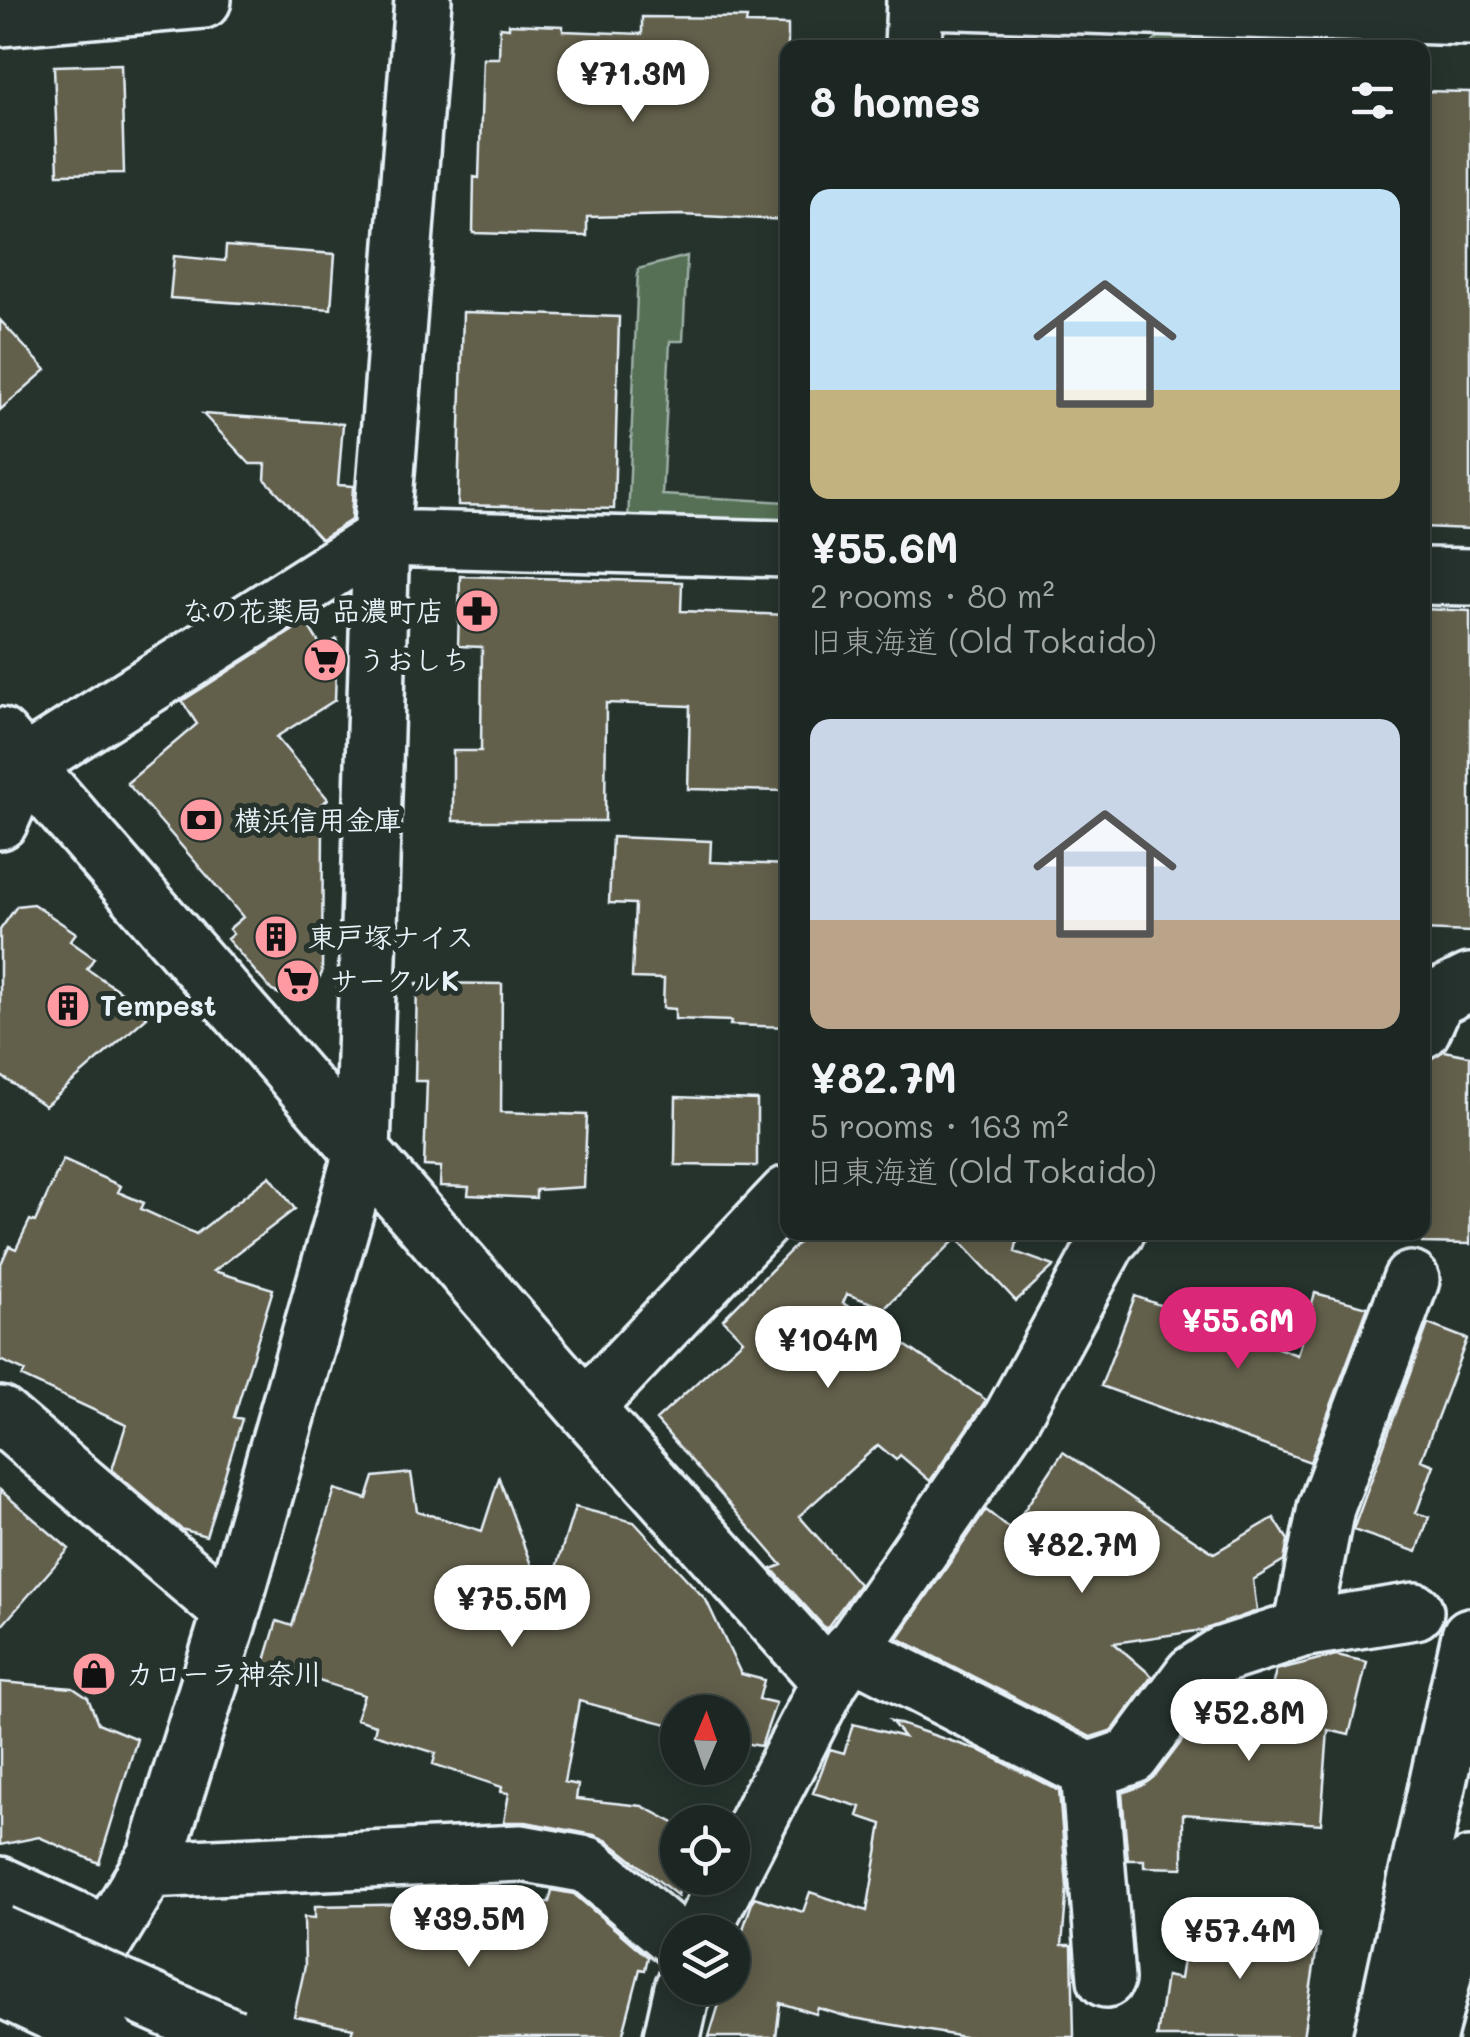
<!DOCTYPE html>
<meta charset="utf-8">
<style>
:root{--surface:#1c2622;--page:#29322f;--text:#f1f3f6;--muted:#a0a5a5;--line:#3a4340;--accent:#db2777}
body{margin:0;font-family:Mali,"Klee One",sans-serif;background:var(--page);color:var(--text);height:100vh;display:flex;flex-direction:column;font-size:38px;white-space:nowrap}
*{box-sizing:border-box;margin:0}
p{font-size:32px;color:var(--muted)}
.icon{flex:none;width:55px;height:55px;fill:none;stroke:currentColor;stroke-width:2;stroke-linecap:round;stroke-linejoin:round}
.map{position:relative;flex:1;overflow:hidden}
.sheet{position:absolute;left:780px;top:40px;width:650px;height:1200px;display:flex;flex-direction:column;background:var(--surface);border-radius:20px;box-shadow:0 5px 25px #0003,0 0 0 2px var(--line)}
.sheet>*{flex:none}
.needle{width:65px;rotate:2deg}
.tools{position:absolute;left:660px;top:1695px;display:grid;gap:20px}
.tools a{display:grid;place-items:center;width:90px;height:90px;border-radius:50%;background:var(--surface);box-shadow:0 5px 25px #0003,0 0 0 2px var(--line);font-size:50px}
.price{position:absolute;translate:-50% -85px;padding:0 22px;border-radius:35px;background:#fff;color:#222;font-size:32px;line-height:65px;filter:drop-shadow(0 2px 5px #0008)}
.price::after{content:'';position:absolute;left:50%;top:60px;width:30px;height:22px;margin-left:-15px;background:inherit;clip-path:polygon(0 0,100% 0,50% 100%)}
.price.on{background:var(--accent);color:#fff}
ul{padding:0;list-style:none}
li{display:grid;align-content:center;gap:20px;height:530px;padding:0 30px}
li span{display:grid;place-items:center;height:310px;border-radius:20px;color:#555}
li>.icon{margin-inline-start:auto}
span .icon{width:180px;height:180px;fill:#fffc;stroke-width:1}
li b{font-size:42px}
h2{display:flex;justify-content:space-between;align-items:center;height:120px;padding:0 30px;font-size:42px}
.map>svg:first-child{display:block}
.green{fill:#556f55;stroke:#9eb0a6;stroke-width:2.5}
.building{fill:#625f4c;stroke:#e8f1f8;stroke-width:2.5}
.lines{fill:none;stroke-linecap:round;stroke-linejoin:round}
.minor-casing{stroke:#e8f1f8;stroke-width:62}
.major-casing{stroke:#e8f1f8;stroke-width:62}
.minor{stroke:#26332d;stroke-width:55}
.major{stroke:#26332d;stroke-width:55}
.major-bridge-casing{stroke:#e8f1f8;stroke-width:62;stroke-linecap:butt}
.major-bridge{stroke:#26332d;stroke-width:55}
.labels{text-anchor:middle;stroke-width:10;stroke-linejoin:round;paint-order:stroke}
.poi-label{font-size:28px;font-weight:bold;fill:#e8f1f8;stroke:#26332d;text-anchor:start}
</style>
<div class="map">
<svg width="1470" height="2037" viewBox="0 0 1470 2037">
<rect width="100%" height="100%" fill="#26332d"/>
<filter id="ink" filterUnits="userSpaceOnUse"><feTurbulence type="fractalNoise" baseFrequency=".01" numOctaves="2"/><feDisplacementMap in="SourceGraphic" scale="20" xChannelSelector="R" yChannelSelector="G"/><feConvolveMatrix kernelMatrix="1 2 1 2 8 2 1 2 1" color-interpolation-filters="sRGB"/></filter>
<g filter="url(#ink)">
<!-- green -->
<path class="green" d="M1168 28 1335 35 1346 47 1152 48V43Z
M687 256 683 341H670L662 495 787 502V529L628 524 638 269Z"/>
<!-- building -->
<path class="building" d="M642 17 747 18 746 24 788 25V220L681 215 587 217V236L473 233 474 177 479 178 483 58H499L500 27 509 28V24L563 26V31L642 34Z
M121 64 124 173 58 174 54 66Z
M1422 91 1470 92V529L1422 527 1426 398H1422Z
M226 246 335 254 331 309 170 298 174 256 225 261Z
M463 312 619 317 614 509 458 505Z
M0 320 46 370 0 410Z
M203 414 343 424 338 485 353 486 351 520 321 539 265 479 266 464H250Z
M460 576 682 582 681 611 788 615V791L688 789 690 706 606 703 605 821H453V751H481L482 647 458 646Z
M1422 609 1470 611V932L1422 930Z
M306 622 322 648 337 639 335 700 276 737 328 799 320 806 331 818 323 824 322 973 311 993 291 999 272 991 227 939 233 934 229 929 243 917 127 783 197 724 182 701Z
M612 837 711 841 710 862 788 865V1027L730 1025 731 1021 675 1019V1009L663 1008 664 979 632 978 635 904 609 903Z
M33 904 76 933 70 941 94 958 87 969 124 994 147 1017 45 1106 0 1075V930L17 906Z
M417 983 502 984 501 1112 587 1115 584 1187 536 1190V1198L468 1195 469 1187 440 1186 441 1167 424 1166 427 1081H415Z
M1444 1051 1470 1056V1244L1422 1243V1103L1430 1059Z
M676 1097 757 1100V1166L675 1165Z
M63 1160 121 1186 118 1192 144 1203 141 1209 196 1234 270 1176 295 1209 214 1271 273 1289 234 1417 242 1419 206 1536 181 1529 112 1470 126 1425 22 1377 25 1371 0 1360V1266L9 1246 16 1249 30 1220 35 1222Z
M809 1232H1019L1015 1252 1054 1266 1016 1301 957 1238 885 1308 847 1294 843 1303 986 1400 930 1481 900 1455 896 1460 878 1445 799 1516 859 1584 826 1629 772 1569 782 1565 656 1420 743 1340 723 1319Z
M1315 1293 1368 1307 1310 1462 1101 1386 1135 1296 1297 1355Z
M1428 1324 1467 1339 1421 1460 1434 1465 1416 1513 1429 1517 1417 1552 1353 1530Z
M1063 1452 1214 1553 1274 1518 1288 1540 1284 1561 1253 1580 1257 1611 1203 1630 1114 1643 1152 1676 1113 1730 1091 1737 898 1638 986 1510 1011 1530Z
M411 1473 417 1511 482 1531 499 1478 545 1603 575 1507 634 1522 706 1600 741 1674 764 1680 759 1699 776 1703 761 1746 732 1741V1712H678V1727L579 1701 564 1782 578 1785 576 1799 642 1806 678 1825V1896L608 1841 594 1835 526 1822H504L509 1793 501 1792 502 1787 433 1764 436 1753 374 1734 376 1725 356 1719 364 1695 264 1664 277 1621 292 1626 335 1489 367 1499 374 1477Z
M0 1490 69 1549 0 1628Z
M1336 1655 1367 1662 1349 1735 1328 1730 1321 1824 1183 1814V1868L1144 1867V1860H1128L1122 1793 1142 1786 1156 1775 1191 1729 1261 1734 1276 1670Z
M0 1682 73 1688 88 1698 98 1723 137 1739 99 1863 39 1837 0 1845Z
M891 1721 981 1751 1059 1791 1067 1887 1062 1945H1072L1074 2037H964L848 2017 818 2008 816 2014 780 2003 776 2037H709L724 1988H732V1961L754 1897 803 1912 810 1892 867 1911 882 1824 858 1816 861 1807 813 1793 830 1749 844 1753 853 1724 904 1737Z
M552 1890 574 1894 648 1957 645 1970 640 1969 622 2037H350L353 2028 294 2016 305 1966 304 1917 315 1918V1906L549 1902Z
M1190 1915 1319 1934 1303 2037H1157L1166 1976 1180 1979Z"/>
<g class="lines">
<defs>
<path id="minor" d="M925 0 1470 17
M0 18 203 0
M913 48 915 0
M1422 576 1470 577
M0 736 585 1408 830 1681
M0 821 25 764 381 538 788 549
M1422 1030 1436 999 1470 982
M585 1408 788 1194
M0 1415 231 1612
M1302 1629 1326 1508 1411 1280
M850 1649 1089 1771 1132 1756 1193 1674 1222 1655 1302 1629 1415 1611
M1089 1771 1106 1979
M147 1870 521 1853 588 1865 678 1941
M732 1871 830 1681 1012 1417 1108 1241 1116 1232
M0 1885 108 1935
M701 1932 729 1878
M61 2014 156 1856 231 1612 362 1153 381 538 423 0
M0 2032 10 2037
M672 2037 683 1988"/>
<path id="major" d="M1382 2037 1470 1636
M1428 2037 1470 1866"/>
</defs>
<!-- minor casing -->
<use href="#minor" class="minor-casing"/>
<!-- major casing -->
<use href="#major" class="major-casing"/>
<!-- minor -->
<use href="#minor" class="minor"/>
<!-- major -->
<use href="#major" class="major"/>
<defs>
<path id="major-bridge" d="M0 1934 232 2037
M0 1988 105 2037"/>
</defs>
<!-- major-bridge casing -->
<use href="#major-bridge" class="major-bridge-casing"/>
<!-- major-bridge -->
<use href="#major-bridge" class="major-bridge"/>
</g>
</g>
<!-- icons -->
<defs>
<symbol id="pharmacy-disc" viewBox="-11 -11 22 22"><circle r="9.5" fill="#ff9aa2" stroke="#26332d"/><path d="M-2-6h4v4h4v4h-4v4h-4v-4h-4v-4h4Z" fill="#111"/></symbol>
<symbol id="supermarket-disc" viewBox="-11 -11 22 22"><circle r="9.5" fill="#ff9aa2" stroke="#26332d"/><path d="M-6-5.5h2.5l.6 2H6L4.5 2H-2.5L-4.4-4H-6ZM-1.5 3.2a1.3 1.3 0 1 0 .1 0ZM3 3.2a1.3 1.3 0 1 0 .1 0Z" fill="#111"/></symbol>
<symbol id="bank-disc" viewBox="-11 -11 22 22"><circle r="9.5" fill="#ff9aa2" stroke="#26332d"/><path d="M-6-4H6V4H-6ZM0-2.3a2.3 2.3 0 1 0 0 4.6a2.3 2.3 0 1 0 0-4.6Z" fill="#111"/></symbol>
<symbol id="building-disc" viewBox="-11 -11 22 22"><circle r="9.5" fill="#ff9aa2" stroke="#26332d"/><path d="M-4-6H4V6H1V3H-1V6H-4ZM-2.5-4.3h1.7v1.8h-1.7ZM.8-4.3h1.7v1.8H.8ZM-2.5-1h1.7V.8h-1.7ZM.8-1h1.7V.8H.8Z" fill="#111"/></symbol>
<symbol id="shop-disc" viewBox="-11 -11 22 22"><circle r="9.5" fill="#ff9aa2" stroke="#26332d"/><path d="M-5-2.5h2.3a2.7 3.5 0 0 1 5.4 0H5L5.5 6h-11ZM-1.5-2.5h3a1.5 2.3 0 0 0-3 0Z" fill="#111"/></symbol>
</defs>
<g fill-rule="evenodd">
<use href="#pharmacy-disc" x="452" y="586" width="50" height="50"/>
<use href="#supermarket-disc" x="300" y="635" width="50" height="50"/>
<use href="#bank-disc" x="176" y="795" width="50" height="50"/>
<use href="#building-disc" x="251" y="912" width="50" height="50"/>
<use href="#supermarket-disc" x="273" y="956" width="50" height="50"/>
<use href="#building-disc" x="43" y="981" width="50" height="50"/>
<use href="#shop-disc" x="69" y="1649" width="50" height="50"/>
</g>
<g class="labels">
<!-- poi labels -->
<g class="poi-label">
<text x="444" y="621" text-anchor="end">なの花薬局 品濃町店</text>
<text x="358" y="670">うおしち</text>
<text x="234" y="830">横浜信用金庫</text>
<text x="308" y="947">東戸塚ナイス</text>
<text x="330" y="991">サークルK</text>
<text x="100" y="1016">Tempest</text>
<text x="126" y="1684">カローラ神奈川</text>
</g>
</g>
</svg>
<div class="tools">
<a><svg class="needle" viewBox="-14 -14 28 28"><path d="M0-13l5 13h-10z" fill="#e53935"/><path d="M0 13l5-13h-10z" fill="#a0a5a5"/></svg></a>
<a><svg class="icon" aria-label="locate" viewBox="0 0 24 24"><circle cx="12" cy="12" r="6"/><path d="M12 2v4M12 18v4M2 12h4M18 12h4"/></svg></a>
<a><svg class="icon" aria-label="layers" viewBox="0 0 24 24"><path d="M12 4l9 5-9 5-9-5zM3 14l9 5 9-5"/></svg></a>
</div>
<b class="price" style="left:633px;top:125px">¥71.3M</b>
<b class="price on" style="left:1238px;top:1372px">¥55.6M</b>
<b class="price" style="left:828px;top:1391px">¥104M</b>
<b class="price" style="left:1082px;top:1596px">¥82.7M</b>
<b class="price" style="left:512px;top:1650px">¥75.5M</b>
<b class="price" style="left:1249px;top:1764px">¥52.8M</b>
<b class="price" style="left:469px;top:1970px">¥39.5M</b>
<b class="price" style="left:1240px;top:1982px">¥57.4M</b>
<section class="sheet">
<h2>8 homes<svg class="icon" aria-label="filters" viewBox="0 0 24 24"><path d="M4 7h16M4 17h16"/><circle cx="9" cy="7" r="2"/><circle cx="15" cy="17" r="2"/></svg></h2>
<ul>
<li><span style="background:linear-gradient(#bfe0f5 65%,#c2b280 0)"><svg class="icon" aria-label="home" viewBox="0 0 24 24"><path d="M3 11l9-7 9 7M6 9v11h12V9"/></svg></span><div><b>¥55.6M</b><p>2 rooms · 80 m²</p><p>旧東海道 (Old Tokaido)</p></div></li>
<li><span style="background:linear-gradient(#c9d6e8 65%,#b9a48a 0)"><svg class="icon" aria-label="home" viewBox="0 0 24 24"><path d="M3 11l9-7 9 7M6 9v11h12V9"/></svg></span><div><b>¥82.7M</b><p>5 rooms · 163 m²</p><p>旧東海道 (Old Tokaido)</p></div></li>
</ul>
</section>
</div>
